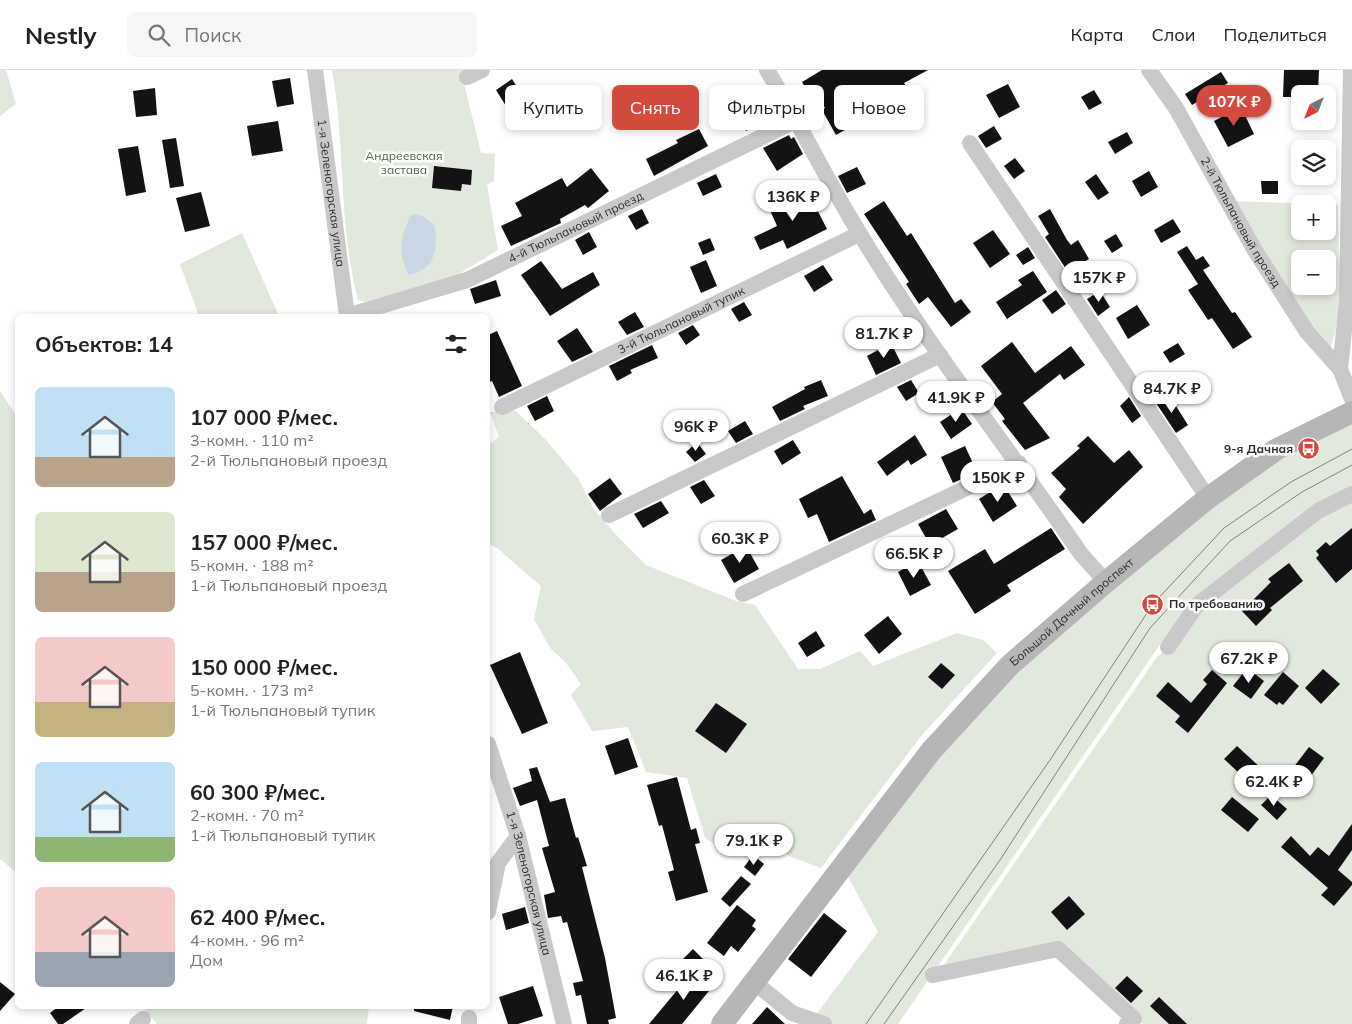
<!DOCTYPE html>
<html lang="ru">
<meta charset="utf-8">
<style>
:root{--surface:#fff;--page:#f6f6f6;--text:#222;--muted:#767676;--line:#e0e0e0;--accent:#d34a3f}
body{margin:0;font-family:Mulish,sans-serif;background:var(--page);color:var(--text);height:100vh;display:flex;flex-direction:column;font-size:19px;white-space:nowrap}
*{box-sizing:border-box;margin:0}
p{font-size:16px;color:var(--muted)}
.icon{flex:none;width:28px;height:28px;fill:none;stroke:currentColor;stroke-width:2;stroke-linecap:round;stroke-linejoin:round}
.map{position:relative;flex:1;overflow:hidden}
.side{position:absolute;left:15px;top:244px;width:475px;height:695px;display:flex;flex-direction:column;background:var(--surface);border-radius:8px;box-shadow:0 2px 8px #0003}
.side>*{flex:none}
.banner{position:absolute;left:505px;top:15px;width:475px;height:45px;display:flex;gap:10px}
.needle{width:32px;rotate:222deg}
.controls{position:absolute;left:1291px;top:15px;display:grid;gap:10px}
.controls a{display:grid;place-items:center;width:45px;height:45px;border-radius:8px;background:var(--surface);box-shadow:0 2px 8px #0003;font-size:25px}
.price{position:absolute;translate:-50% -42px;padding:0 11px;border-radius:18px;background:#fff;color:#222;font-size:16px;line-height:32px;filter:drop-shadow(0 1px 2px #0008)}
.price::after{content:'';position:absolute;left:50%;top:30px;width:15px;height:11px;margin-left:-8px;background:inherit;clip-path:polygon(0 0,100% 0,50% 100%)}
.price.active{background:var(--accent);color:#fff}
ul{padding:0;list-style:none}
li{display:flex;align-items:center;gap:15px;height:125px;padding:0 20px}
li span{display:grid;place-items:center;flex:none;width:140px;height:100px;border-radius:8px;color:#555}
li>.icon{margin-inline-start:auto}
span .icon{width:60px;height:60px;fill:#fffc;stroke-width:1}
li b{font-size:21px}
h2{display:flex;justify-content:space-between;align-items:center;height:60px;padding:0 20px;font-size:21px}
.pill{padding:0 18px;border-radius:8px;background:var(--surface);box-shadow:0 2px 8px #0003;font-size:18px;line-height:45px}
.pill.active{background:var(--accent);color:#fff}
header{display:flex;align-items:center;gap:30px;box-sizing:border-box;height:70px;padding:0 25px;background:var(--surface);border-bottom:1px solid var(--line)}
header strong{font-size:24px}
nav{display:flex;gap:28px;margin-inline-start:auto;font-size:18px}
.search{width:350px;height:45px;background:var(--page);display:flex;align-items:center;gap:12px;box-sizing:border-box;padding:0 18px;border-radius:8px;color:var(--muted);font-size:19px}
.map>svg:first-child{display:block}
.green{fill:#e0e9db;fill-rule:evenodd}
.water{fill:#c9d7e7}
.building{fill:#131313}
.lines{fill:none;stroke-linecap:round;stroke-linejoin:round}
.street{stroke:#c9c9c9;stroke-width:16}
.secondary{stroke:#b6b6b6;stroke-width:22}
.tram{stroke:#818181;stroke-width:1}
.labels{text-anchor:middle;stroke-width:5;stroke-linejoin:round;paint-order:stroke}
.park-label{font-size:12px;fill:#4a633f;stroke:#fff}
.street-label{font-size:12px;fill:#2c2c2c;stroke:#fff}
.poi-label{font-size:12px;font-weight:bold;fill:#2c2c2c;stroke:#fff;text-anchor:end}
</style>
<header>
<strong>Nestly</strong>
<div class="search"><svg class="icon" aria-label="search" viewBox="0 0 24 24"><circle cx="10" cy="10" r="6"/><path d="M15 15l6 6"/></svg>Поиск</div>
<nav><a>Карта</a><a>Слои</a><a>Поделиться</a></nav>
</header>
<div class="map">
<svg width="1352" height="954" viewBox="0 0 1352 954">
<rect width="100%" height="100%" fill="#fff"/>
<!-- green -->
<path class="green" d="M0 0H6L16 34 0 46Z
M332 0H463L461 1 481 83 495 84 494 111 487 115 498 180 457 205 365 232 358 230C338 155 346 76 332 0Z
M1235 131 1314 134H1300V161H1328V134L1338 135C1338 174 1345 240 1331 276L1322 273 1279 208ZM1300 189H1328V216H1300Z
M242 163 279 246H199L180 194Z
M0 321 18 348 17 803 0 789Z
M516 341 546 370 578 408 593 438 620 469 646 495 736 531 755 535 798 599H820L860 581 873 596 957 563 983 570 997 583 922 665 821 798 789 786 757 764 735 769 719 777 705 768 687 708 646 702 628 657 592 661 571 625 581 614 566 593 550 578 534 549 541 516 497 478 488 474V375L499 367 490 342Z
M1352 352V419L1170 560 898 954H809L878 862 846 803 937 687 1015 601 1092 532 1278 387Z
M1352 428V954H1144L1134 949 1057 879 944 895 1157 587 1173 574 1201 537 1320 445Z
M142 936H369L367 954H157Z"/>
<!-- water -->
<path class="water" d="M412 144 423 146 435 156C438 179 435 200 409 205 397 185 400 164 412 144Z"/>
<!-- building -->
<path class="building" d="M822 0H928L904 13 910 23 836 65 822 40 825 38 818 26 812 29 802 12Z
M1284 0H1319L1318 24H1300V27H1283Z
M1221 2 1228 13 1192 35 1185 24Z
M290 8 294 34 277 37 272 11Z
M512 9 522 25 506 36 496 20Z
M1008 14 1020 37 999 48 986 25Z
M155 18 157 45 136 47 133 21Z
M1094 20 1102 33 1089 40 1081 27Z
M752 32 762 53 746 61 736 41Z
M1241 37 1254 64 1228 77 1214 51Z
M278 51 283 81 252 86 247 56Z
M994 56 1002 69 986 78 978 66Z
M699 59 708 76 654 106 646 89 678 73 676 70Z
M1127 62 1133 73 1115 84 1108 72Z
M789 65 791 69 794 67 803 84 777 101 763 78Z
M176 68 184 116 170 118 162 70Z
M138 76 146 122 126 126 118 79Z
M1015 88 1025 101 1014 109 1004 96Z
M434 96 472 100 471 115 462 114 461 121 432 118Z
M857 97 866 114 847 123 838 106Z
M591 98 609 121 588 138 585 135 560 149 561 153 511 176 501 156 522 146 515 133 562 108 567 117Z
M1149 101 1158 117 1141 127 1132 111Z
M716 104 722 117 703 126 697 113Z
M1096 104 1109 123 1098 130 1085 112Z
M1261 111H1278V124H1262Z
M807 120 827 159 787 179 783 170 760 180 754 167 777 156 769 138Z
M201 122 210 156 185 162 176 128Z
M884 131 907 166 911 163 955 233 961 229 971 242 951 257 928 227 919 234 906 214 909 212 864 144Z
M642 139 649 153 636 160 628 146Z
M1050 139 1067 170 1071 175 1078 170 1089 189 1068 202 1045 167 1049 164 1038 146Z
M1173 149 1181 162 1161 173 1154 160Z
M993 160 1010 184 990 198 973 173Z
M589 162 597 177 583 185 575 170Z
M1116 164 1123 176 1112 183 1104 171Z
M710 168 715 180 703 185 698 173Z
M1187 176 1196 190 1203 186 1210 196 1203 200 1232 243 1235 242 1252 267 1233 279 1212 248 1208 250 1188 220 1198 214 1177 182Z
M1028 177 1035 188 1023 195 1016 185Z
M706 190 717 216 701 223 690 197Z
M541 191 562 219 593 202 600 215 550 246 521 205Z
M823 195 833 210 814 222 804 206Z
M1033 201 1047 222 1007 249 996 232 1022 215 1018 210Z
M496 210 501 226 475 234 470 219Z
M1056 220 1066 234 1052 244 1042 230Z
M1100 221 1110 237 1098 246 1087 229Z
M744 232 752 245 739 252 731 239Z
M1137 235 1150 255 1128 269 1116 248Z
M635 242 644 257 627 265 618 252Z
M693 255 700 265 686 275 678 263Z
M577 258 593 282 572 292 557 271Z
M497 261 522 316 499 327 492 311 488 313V265Z
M1012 272 1035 303 1071 276 1085 295 1064 310 1060 304 1023 333 1050 368 1025 380 1002 351 1005 349 992 332 1002 324 981 296Z
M891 273 901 293 876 305 867 286Z
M1178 273 1185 284 1170 293 1163 282Z
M652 275 658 288 630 300 632 303 617 311 609 296Z
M821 310 828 326 803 336 805 339 780 351 772 337 805 319 804 317Z
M911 310 919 323 906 331 897 317Z
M1169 325 1188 355 1176 363 1156 333Z
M547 326 554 341 535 351 527 336Z
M1129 327 1141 346 1132 353 1120 336Z
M961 338 972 354 951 369 940 352Z
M745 351 753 364 736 373 728 361Z
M915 365 927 385 911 395 908 390 887 406 877 392Z
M1088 366 1114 393 1129 380 1143 397 1083 454 1059 427 1066 419 1051 403 1080 378 1077 376Z
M793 370 801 383 782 395 774 381Z
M697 372 706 384 695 392 686 382Z
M965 376 977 402 953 413 941 387Z
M842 406 864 444 871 439 876 450 829 472 817 444 808 448 799 429Z
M610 408 622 424 600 441 588 424Z
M704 410 715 426 701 434 690 417Z
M1003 414 1017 436 993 452 979 429Z
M661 431 669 443 643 458 634 444Z
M946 439 958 459 930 475 918 454Z
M1051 458 1065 479 1007 515 1011 521 975 544 948 501 985 479 994 494Z
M1352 458V499L1336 513 1316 488 1319 485 1316 481 1326 472 1330 476Z
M746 476 759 499 734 513 721 490Z
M918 491 931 515 910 526 898 502Z
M1289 493 1303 511 1270 538 1272 540 1256 556 1242 541 1271 512 1268 509Z
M888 546 902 564 879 584 864 565Z
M816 561 825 576 807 587 798 573Z
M520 582 548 653 522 664 490 595Z
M941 593 955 605 942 619 928 607Z
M1247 598 1264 611 1251 629 1233 616Z
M1323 599 1340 614 1321 634 1305 618Z
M1212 600 1227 613 1188 663 1175 652 1180 646 1156 626 1168 612 1191 633 1207 614 1203 610Z
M1283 602 1299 616 1283 635 1279 632 1277 635 1264 625Z
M716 633 747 654 726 683 695 661Z
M628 668 638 697 615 705 605 676Z
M1237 676 1262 699 1252 711 1241 701 1239 703 1224 689Z
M1309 677 1324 688 1308 710 1293 698Z
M537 697 550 732 565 728 576 768 578 767 587 796 582 797 605 888 616 948 608 950 609 954H587L581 925 576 926 573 913 583 911 567 852 563 853 561 846 548 848 544 825 555 822 542 778 549 776 537 730 520 736 513 718 532 711 529 699Z
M677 707 691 760 696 758 700 773 695 774 708 822 676 831 668 802 674 800 662 755 659 756 647 715Z
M1271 725 1287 739 1277 750 1261 735Z
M1232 727 1259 749 1248 762 1221 740Z
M1352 754V780L1338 800 1352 812V815L1334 836 1321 825 1328 818 1281 777 1291 766 1310 786 1318 777 1329 786Z
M753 785 764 794 755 806 744 797Z
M741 806 751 814 730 837 721 829Z
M1069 826 1085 844 1067 860 1051 842Z
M737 835 756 850 752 856 756 859 738 882 731 876 724 886 707 873Z
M525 837 529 853 506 860 502 844Z
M824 843 847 861 811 907 788 889Z
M693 879 705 891 696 901 683 889Z
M694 900 713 916 682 954H649Z
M1127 906 1143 921 1131 933 1115 918Z
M0 912 15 924 0 941Z
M533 916 543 946 518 954H508L499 927Z
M1159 927 1187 954H1169L1150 936Z
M59 936H89L63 954H58L50 943Z
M414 936H453L450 950 414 941Z
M767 937 785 954H752Z"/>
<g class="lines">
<!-- street -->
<g class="street">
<path id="s1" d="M315 0 347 246"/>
<path d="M767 0C800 54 827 111 860 164 927 275 1008 377 1081 484L1106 512"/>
<path id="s2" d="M1149 0 1176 38 1254 179 1307 262 1340 299"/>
<path d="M1351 0 1347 232 1340 299 1352 329"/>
<path d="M467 7 482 0"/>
<path d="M970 73 1208 428"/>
<path id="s3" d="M347 246 467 210 797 50"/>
<path id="s4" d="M502 337 859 164"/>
<path d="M609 445 940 285"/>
<path d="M743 524 1019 393"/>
<path d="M1168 577 1197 535 1318 441 1352 424"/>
<path id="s5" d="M488 674 518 766 564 954"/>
<path d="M488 842 498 793 518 766"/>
<path d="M933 905 1058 879 1134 949 1127 954"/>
<path d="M754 912 792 943 824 954"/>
<path d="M469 948V954"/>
<path d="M137 954 143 949"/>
</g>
<!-- secondary -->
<path class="secondary" id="s6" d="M722 954 931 681 1010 595 1106 512 1208 428 1277 379 1352 342"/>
<!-- tram -->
<path class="tram" d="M866 954 1050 690 1153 534 1224 458 1291 412 1352 379
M884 954 1000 790 1150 558 1230 471 1302 422 1352 395"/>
</g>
<!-- icons -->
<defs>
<symbol id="bus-disc" viewBox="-11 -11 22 22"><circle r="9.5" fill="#d34a3f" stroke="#fff"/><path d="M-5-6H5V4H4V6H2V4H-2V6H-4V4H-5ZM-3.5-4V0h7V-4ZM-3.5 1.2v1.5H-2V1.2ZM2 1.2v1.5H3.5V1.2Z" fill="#fff"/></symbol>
</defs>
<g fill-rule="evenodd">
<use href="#bus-disc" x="1296" y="366" width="25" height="25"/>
<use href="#bus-disc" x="1140" y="522" width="25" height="25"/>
</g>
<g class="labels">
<!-- park labels -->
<g class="park-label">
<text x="404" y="90">Андреевская<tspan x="404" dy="14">застава</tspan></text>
</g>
<!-- street labels -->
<g class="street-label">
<text dy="4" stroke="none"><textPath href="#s1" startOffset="124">1-я Зеленогорская улица</textPath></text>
<text dy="4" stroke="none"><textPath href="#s2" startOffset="178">2-й Тюльпановый проезд</textPath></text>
<text dy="4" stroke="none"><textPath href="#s3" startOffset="246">4-й Тюльпановый проезд</textPath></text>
<text dy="4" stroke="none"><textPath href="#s4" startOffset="199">3-й Тюльпановый тупик</textPath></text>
<text dy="4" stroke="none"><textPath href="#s6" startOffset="542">Большой Дачный проспект</textPath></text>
<text dy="4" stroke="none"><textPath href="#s5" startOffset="145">1-я Зеленогорская улица</textPath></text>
</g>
<!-- poi labels -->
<g class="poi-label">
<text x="1293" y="383">9-я Дачная</text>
<text x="1169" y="538" text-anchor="start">По требованию</text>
</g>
</g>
</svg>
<div class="controls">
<a><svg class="needle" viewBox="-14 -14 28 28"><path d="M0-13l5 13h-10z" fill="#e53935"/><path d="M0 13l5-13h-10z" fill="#767676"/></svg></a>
<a><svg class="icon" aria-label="layers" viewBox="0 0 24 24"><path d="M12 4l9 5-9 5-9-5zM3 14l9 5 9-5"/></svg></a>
<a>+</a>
<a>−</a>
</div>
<b class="price active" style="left:1234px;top:57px">107K ₽</b>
<b class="price" style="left:793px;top:152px">136K ₽</b>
<b class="price" style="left:1099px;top:233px">157K ₽</b>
<b class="price" style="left:884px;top:289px">81.7K ₽</b>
<b class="price" style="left:1172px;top:344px">84.7K ₽</b>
<b class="price" style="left:956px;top:353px">41.9K ₽</b>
<b class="price" style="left:696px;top:382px">96K ₽</b>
<b class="price" style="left:998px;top:433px">150K ₽</b>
<b class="price" style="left:740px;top:494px">60.3K ₽</b>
<b class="price" style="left:914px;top:509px">66.5K ₽</b>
<b class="price" style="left:1249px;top:614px">67.2K ₽</b>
<b class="price" style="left:1274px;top:737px">62.4K ₽</b>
<b class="price" style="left:754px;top:796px">79.1K ₽</b>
<b class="price" style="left:684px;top:931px">46.1K ₽</b>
<div class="banner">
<a class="pill">Купить</a>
<a class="pill active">Снять</a>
<a class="pill">Фильтры</a>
<a class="pill">Новое</a>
</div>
<section class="side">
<h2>Объектов: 14<svg class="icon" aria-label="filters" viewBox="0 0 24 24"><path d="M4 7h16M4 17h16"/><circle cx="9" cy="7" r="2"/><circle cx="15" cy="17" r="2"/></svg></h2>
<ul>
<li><span style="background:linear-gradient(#bfe0f5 70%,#b9a48a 0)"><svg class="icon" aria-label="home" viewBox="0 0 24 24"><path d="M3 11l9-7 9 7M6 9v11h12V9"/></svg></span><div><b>107 000 ₽/мес.</b><p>3-комн. · 110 m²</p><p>2-й Тюльпановый проезд</p></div></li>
<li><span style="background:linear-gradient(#dfe7d0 60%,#b9a48a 0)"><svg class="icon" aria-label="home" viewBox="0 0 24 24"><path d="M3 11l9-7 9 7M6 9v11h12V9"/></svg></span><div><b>157 000 ₽/мес.</b><p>5-комн. · 188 m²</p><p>1-й Тюльпановый проезд</p></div></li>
<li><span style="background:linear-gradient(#f6c9c9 65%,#c2b280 0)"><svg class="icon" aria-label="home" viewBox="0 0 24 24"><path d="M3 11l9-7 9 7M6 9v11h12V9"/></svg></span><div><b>150 000 ₽/мес.</b><p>5-комн. · 173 m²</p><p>1-й Тюльпановый тупик</p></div></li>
<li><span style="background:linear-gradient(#bfe0f5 75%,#8fb573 0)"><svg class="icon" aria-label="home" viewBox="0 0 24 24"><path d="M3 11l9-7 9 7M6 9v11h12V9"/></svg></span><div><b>60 300 ₽/мес.</b><p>2-комн. · 70 m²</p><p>1-й Тюльпановый тупик</p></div></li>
<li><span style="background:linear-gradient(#f6c9c9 65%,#9aa5b1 0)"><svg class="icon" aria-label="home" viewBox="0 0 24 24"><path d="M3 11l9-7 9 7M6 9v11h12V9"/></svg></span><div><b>62 400 ₽/мес.</b><p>4-комн. · 96 m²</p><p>Дом</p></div></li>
</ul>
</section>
</div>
